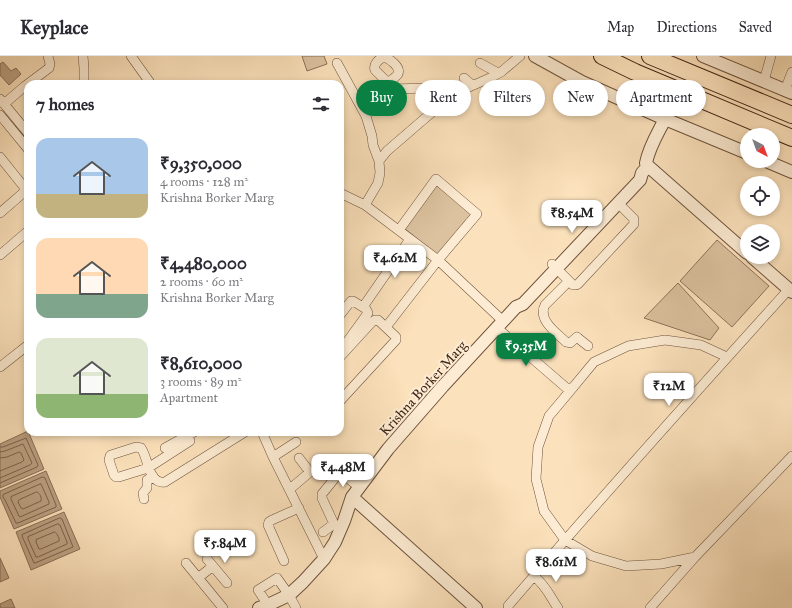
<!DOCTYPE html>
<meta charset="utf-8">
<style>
:root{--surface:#fff;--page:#f2f2f3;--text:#2b2b33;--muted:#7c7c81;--line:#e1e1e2;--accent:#0b8043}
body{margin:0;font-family:"IM FELL Great Primer",serif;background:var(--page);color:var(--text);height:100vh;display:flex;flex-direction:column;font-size:15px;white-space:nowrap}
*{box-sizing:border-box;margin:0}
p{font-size:13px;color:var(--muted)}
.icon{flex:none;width:22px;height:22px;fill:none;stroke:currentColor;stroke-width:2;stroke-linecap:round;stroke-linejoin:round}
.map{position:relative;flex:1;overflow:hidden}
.details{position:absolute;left:24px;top:24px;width:320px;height:356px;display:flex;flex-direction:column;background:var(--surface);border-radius:12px;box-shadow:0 2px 6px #0003}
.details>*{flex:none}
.top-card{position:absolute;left:356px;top:24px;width:376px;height:36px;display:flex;gap:8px}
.needle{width:26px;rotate:139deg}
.fabs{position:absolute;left:740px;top:72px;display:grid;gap:8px}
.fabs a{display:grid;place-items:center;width:40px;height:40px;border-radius:50%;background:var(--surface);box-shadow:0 2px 6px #0003;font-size:20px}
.price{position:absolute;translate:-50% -34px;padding:0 9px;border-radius:8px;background:#fff;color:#222;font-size:13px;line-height:26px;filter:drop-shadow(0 1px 2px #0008)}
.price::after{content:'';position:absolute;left:50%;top:24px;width:12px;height:9px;margin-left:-6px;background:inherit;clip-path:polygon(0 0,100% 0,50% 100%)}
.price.selected{background:var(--accent);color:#fff}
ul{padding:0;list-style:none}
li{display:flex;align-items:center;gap:12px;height:100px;padding:0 12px}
li span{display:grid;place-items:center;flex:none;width:112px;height:80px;border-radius:12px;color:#555}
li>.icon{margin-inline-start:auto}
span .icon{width:48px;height:48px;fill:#fffc;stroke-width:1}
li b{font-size:17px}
h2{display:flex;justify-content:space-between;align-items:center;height:48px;padding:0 12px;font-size:17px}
.tag{padding:0 14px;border-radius:18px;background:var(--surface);box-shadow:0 2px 6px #0003;font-size:14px;line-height:36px}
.tag.selected{background:var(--accent);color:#fff}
header{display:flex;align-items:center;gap:24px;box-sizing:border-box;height:56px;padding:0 20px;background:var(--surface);border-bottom:1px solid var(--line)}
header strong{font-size:19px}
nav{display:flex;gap:22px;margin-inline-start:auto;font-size:14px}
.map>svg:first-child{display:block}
.green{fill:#dcc29f;stroke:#8e7259}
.water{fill:#bca183;stroke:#8a6f56}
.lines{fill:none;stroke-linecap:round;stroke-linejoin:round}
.shore{stroke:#7e624b;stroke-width:1}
.minor-casing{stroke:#6e533d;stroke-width:10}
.tertiary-casing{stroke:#6e533d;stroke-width:14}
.trunk-casing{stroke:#3f2313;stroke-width:18}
.minor{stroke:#fdecd3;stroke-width:9}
.tertiary{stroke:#fdecd3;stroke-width:12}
.trunk{stroke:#fce2bc;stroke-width:16}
.labels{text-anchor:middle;stroke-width:4;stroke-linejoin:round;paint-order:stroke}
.street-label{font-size:14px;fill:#3f2313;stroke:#fdecd3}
</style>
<header>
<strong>Keyplace</strong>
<nav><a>Map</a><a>Directions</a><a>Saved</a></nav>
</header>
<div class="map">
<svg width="792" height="552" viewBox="0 0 792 552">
<rect width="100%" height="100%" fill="#fce2bc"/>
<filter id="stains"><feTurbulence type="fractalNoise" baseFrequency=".005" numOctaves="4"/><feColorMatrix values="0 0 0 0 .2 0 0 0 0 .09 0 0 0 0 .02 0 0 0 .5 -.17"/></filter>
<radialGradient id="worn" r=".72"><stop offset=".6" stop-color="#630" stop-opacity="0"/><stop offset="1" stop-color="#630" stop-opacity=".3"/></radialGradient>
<!-- green -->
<path class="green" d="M302 0H324L327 8 307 15Z
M436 129 472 158 437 199 404 172Z
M717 184 769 230 732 271 680 225Z
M678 227 719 272 710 284 644 262Z"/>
<!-- water -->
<path class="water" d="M3 6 11 15 16 12 21 18 9 29 0 19V8Z
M28 375 44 413 0 432V388Z
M46 415 62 453 14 473 0 441V435Z
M64 456 80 493 31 514 16 476Z
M0 502 9 522 0 526Z
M11 543 15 552H0V548Z"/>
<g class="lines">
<!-- shore -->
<path class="shore" d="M0 391H3L26 382 38 409 37 411 0 427
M0 396 5 395 23 388 32 407 30 409 0 422
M0 402 7 401 19 396 21 397 24 404 22 406 0 415
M43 421 45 422 56 449V451L18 467H16L5 444 3 441V439Z
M41 428 49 446V448L20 461 19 460 11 443V441Z
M37 436C40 437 42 442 41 445L23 453 21 452 18 446 19 444Z
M60 462 62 463 73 491 35 507H34L22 480V479Z
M58 468 60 469 67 486V488L38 501H36L28 483V481Z
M55 476C57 477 60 483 59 485L41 493H39L36 486V484Z"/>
<defs>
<path id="minor" d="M83 0 84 12V28
M131 0 151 28
M337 7 366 60 372 80 373 89 379 105
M480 7 498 17
M464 22 472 29
M764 25 771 0
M388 27C391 24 396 21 398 18 401 11 390 3 384 1 379 3 373 8 375 14L388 27 389 33
M785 34 792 16
M0 43 28 77
M4 48 25 30 49 12 50 8 48 0
M361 50 389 33 433 32 458 36
M0 59 28 93
M0 101 24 131 25 134 23 137 0 157
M340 137 365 149 438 204 503 265
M365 149 378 127 380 117 379 105 387 95 445 45 458 36 492 21 501 16 520 0
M0 199 28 175
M552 208 573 229H576L578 228 634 168V163L618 147
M569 225 545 249C537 264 557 277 566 286L570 287 577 281 578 282 588 290
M363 251 410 183
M340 259 351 245H353L366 253 368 257 347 286 344 288H340
M386 271 438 204 477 158 436 123 399 174
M497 272 570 335
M340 301 372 266 375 264H378L396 281V284L340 345
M0 311 28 289
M262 376 273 401 324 503
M190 385 148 412 119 421H116L114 419 109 404 110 400 111 399 136 391 141 392C148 400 148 429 165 426L245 376
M165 392 194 376
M273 401 296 386
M340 416 359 431
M290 433 310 416 309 415 299 402
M144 443 143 437 147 432V424L153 420
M323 476 334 468 322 442V438L343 412
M695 501 661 508 626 510 592 500 565 484 544 455 536 423 538 391 549 360 570 335 594 306 628 290 665 284 701 289 727 301
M207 503 227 527
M284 505 268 469 269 466 272 464 299 452
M186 507 223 552
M534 520C547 531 549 539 558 552
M198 522 213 510
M268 549 258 534 277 522 289 539 296 552
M508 550C600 443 694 338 789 233
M650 552 695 501 792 400"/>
<path id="tertiary" d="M535 0 582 26 665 63 747 97
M703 0 792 37
M766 105 792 116
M648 110 747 197
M648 110 646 107C649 91 658 77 665 63
M752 201 792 236
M352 441 476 552
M259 552 268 549 289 539 303 526 324 503 335 486 344 465 352 441 388 393 443 330 516 251 523 248 640 124 642 117 648 110"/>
<path id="trunk" d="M602 0 635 16 792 82
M650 0 792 59"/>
</defs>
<!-- minor casing -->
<use href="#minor" class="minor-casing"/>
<!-- tertiary casing -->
<use href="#tertiary" class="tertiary-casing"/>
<!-- trunk casing -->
<use href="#trunk" class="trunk-casing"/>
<!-- minor -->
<use href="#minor" class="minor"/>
<!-- tertiary -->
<use href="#tertiary" class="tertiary"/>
<!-- trunk -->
<use href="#trunk" class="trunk"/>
</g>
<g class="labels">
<!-- street labels -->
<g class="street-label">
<text transform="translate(423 332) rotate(-48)" y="5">Krishna Borker Marg</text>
</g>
</g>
<rect width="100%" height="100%" filter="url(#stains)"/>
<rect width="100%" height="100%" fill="url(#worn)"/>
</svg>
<div class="fabs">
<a><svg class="needle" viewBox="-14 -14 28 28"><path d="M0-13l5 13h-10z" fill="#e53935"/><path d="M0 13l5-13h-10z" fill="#7c7c81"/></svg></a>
<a><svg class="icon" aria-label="locate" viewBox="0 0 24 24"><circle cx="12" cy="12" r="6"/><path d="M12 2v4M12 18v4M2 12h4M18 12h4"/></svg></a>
<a><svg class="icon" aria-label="layers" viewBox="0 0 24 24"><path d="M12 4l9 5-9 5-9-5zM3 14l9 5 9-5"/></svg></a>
</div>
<b class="price" style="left:572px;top:178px">₹8.54M</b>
<b class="price" style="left:395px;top:223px">₹4.62M</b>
<b class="price selected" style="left:526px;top:311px">₹9.35M</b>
<b class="price" style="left:669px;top:351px">₹12M</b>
<b class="price" style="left:343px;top:432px">₹4.48M</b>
<b class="price" style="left:225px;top:508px">₹5.84M</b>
<b class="price" style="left:556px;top:527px">₹8.61M</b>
<div class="top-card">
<a class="tag selected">Buy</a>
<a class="tag">Rent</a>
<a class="tag">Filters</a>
<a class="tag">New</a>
<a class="tag">Apartment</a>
</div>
<section class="details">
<h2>7 homes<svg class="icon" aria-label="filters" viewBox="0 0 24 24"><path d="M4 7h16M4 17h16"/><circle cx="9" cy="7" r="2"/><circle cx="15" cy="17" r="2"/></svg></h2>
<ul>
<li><span style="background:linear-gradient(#a9c7e8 70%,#c2b280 0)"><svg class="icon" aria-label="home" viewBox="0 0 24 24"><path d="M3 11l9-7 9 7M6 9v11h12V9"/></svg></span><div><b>₹9,350,000</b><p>4 rooms · 128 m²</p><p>Krishna Borker Marg</p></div></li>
<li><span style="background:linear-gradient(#ffd9b3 70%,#7fa58c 0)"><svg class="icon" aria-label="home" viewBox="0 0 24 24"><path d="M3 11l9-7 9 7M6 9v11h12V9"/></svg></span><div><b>₹4,480,000</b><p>2 rooms · 60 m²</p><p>Krishna Borker Marg</p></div></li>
<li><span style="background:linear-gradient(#dfe7d0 70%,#8fb573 0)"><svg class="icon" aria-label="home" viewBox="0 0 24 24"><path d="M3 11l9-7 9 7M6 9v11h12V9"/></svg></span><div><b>₹8,610,000</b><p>3 rooms · 89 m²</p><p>Apartment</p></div></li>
</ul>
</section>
</div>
